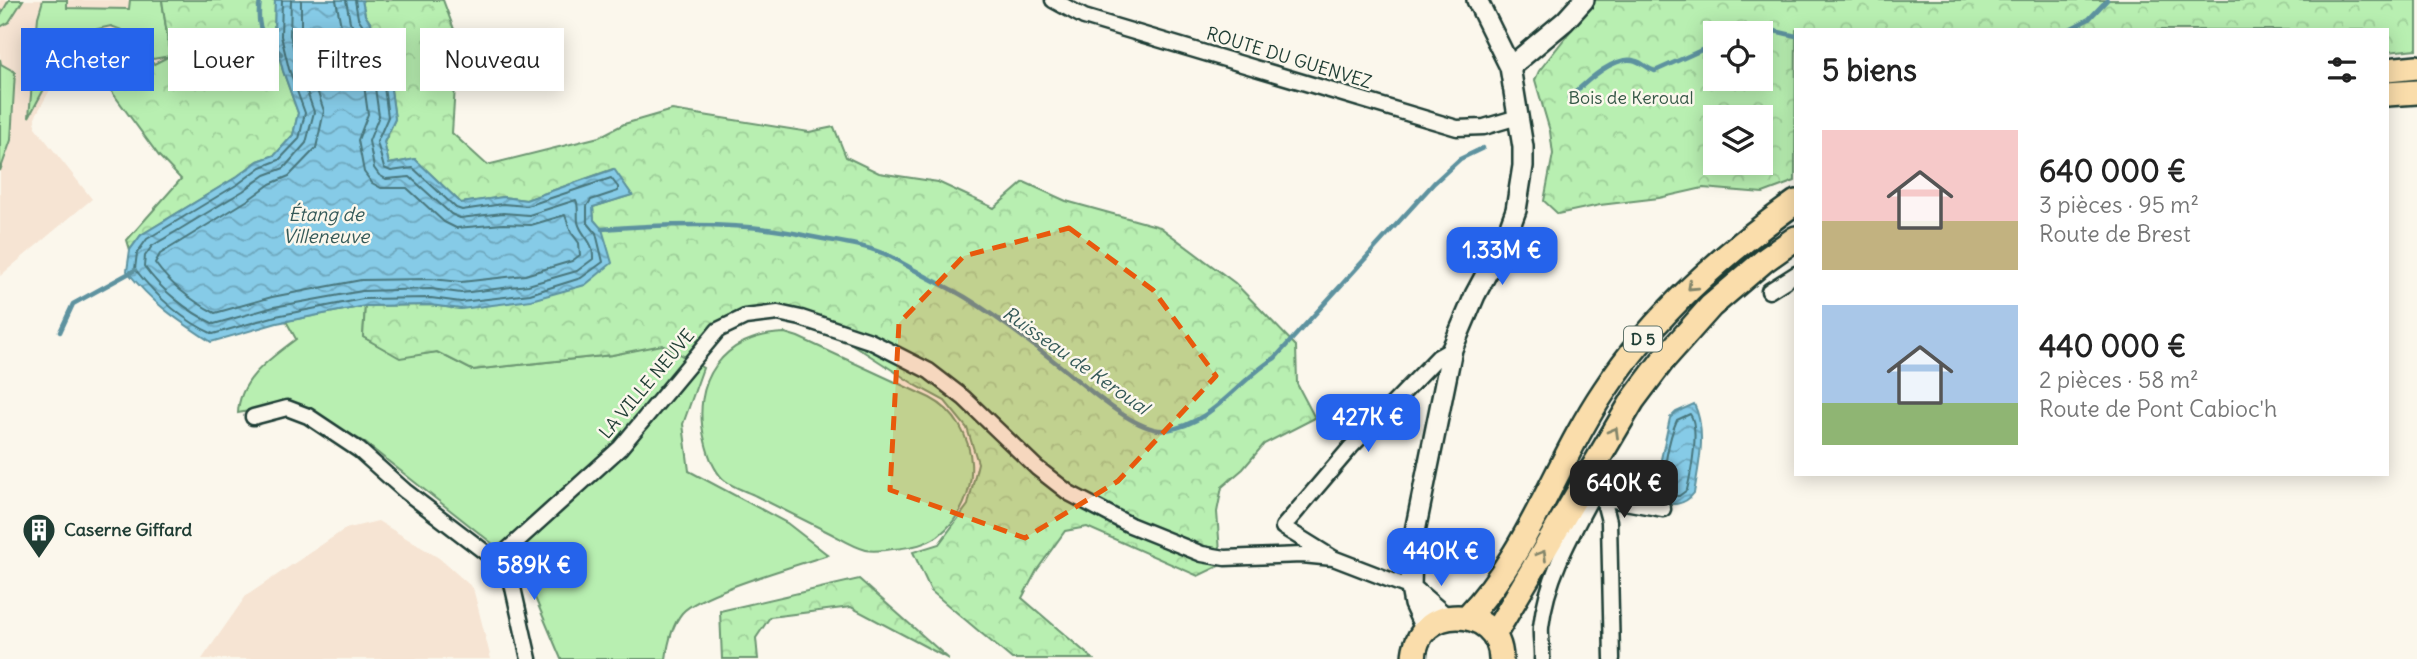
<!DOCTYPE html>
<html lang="fr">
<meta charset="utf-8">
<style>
:root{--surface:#fff;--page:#f6f6f6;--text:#222;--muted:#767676;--accent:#2563eb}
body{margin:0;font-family:Delius,sans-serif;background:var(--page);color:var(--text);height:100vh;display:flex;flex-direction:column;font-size:26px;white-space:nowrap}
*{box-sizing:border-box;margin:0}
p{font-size:23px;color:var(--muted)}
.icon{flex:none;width:38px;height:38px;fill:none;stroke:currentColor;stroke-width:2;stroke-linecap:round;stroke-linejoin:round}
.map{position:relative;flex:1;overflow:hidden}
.side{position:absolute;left:1794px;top:28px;width:595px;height:448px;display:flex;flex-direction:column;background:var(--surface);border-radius:0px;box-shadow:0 4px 18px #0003}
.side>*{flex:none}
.guide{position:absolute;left:21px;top:28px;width:665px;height:63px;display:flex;gap:14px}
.tools{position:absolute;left:1703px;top:21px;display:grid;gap:14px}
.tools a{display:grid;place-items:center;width:70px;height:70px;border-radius:0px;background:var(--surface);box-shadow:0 4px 18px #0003;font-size:35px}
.price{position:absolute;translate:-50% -60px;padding:0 16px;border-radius:14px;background:var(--accent);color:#fff;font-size:23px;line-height:46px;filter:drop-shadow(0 2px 4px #0008)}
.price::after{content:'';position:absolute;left:50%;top:42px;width:21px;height:16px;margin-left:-10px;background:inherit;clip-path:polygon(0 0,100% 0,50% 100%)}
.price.on{background:#222;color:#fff}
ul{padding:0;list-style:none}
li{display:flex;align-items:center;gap:21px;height:175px;padding:0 28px}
li span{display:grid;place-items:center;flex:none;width:196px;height:140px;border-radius:0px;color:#555}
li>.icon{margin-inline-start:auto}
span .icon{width:84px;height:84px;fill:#fffc;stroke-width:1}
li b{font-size:30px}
h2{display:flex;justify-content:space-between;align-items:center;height:84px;padding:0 28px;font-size:30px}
.pill{padding:0 24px;border-radius:0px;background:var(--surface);box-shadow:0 4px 18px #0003;font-size:24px;line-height:63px}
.pill.on{background:var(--accent);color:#fff}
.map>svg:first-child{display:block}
.built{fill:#f6e4d3}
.green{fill:#b8efb1;stroke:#6c9672;stroke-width:2}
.forest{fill:url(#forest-crowns);stroke:#6c9672;stroke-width:2;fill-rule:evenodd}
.water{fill:url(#water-waves);stroke:#5d929f;stroke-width:2}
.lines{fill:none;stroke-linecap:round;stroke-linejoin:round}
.shore{stroke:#48767c;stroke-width:2}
.stream{stroke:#5d929f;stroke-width:4.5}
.street-casing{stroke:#1f3d34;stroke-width:19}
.secondary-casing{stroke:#1f3d34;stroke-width:24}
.primary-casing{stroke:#1f3d34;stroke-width:28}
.street{stroke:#fbf7ec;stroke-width:14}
.secondary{stroke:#fbf7ec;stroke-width:19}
.primary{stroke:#faddab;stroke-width:23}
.oneway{stroke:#82856a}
.marked{fill:#e8590c;fill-opacity:0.2;stroke:#e8590c;stroke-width:5;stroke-dasharray:14 9;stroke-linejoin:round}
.labels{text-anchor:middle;stroke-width:5;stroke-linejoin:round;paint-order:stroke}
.shield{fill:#fbf7ec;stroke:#61756b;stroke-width:2}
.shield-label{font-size:16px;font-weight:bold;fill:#1f3d34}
.street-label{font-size:18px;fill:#1f3d34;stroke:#fbf7ec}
.park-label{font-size:18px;fill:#365847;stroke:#fbf7ec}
.poi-label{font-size:18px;font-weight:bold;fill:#1f3d34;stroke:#fbf7ec;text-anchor:start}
.water-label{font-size:19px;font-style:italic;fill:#345958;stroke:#fbf7ec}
</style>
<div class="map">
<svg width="2417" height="659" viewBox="0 0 2417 659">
<defs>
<pattern id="forest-crowns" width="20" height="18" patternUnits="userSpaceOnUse" patternTransform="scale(1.75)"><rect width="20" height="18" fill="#b8efb1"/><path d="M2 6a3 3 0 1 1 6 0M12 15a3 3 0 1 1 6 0" fill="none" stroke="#9ece99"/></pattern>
<pattern id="water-waves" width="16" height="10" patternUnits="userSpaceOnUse" patternTransform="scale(1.75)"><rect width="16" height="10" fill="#86cbe7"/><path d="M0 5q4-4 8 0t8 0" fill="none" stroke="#6da6bc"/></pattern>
</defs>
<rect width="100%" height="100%" fill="#fbf7ec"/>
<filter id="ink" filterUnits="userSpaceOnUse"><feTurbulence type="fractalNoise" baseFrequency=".0143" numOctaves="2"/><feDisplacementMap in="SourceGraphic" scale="14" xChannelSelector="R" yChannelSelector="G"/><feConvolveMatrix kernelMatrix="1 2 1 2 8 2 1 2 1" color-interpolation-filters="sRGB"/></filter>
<g filter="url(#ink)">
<!-- built -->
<path class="built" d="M0 0H162L170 56 154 64 122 37 92 36 76 43 35 117V127L92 199 0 276Z
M378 521 439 558 473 588 491 659H202L246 596 345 529Z"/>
<!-- green -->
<path class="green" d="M9 0H23L9 22 0 27V16Z
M43 0H67V8L129 9 130 0H162L170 56 153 59 122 30 111 26 84 32 73 38 64 52 29 117 38 17Z
M0 59 1 64 15 72 11 140 0 171Z
M365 306 363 337 400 357 437 352 472 370 612 355 662 344 703 368 683 424 689 471 787 523 828 555C798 565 699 593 682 613 672 625 668 644 666 659H561L522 567 364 442 300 405 286 404 238 413C239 379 271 358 296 339L286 321Z
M785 333 798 337 930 398C982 425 985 501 938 536 925 545 908 548 893 549 884 550 874 552 866 550 853 547 840 538 828 532 804 520 780 508 756 496 746 491 731 487 723 479 713 469 708 454 705 441 690 382 723 334 785 333Z"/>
<!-- forest -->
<path class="forest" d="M162 0H275L274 36 283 71 298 113 293 135 275 155 258 161 235 178 141 235 130 250 127 240 181 179 159 156 76 43C115 26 124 39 154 64L170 56Z
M362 0H443L458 40 452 133 487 165 599 137 624 124 672 110 809 132 834 127 846 157 879 173 938 182 994 208 1024 182 1066 201 1160 227 1235 283 1296 346 1297 384 1315 418 1264 444 1243 469 1222 487 1217 512 1221 565 1198 576 1087 527 1065 531 1037 570 1022 598 1093 659H1012L931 591 913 552 939 544 968 505 978 463 967 428 945 401 917 386 822 325 745 317 691 360 662 345 612 355 472 370 437 352 400 358 363 337 365 306 430 305 461 309 602 230 594 220 593 207 632 195 613 169 526 200 503 197 461 203 415 159 389 164 384 143 395 119 385 45 365 15Z
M1595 0H2417V49L2387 52V30H1796L1795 181 1763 193 1703 188 1659 198 1600 205 1558 214 1544 201 1553 154 1550 131 1535 80 1539 71ZM1715 33H1760V79H1715ZM1715 117H1760V163H1715Z
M859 579 949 659 851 607 770 617 756 638 758 659H722L720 611Z"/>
<!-- water -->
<path class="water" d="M275 0H362L365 15 385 45 395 119 384 142 389 164 415 159 461 203 503 197 526 200 614 169 632 195 593 207 594 220 602 229 612 263 585 285 531 300 461 309 430 305 365 306 277 323 211 342C176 319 153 304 127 271L130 250 141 235 235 178 258 161 275 155 293 135 298 113 283 71 274 36Z
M1694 404C1707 430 1699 465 1694 493 1685 505 1670 508 1657 498L1658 473 1670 418 1676 412Z"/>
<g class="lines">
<!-- shore -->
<path class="shore" d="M282 0 281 36 289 69 305 113 299 139 279 160 261 167 238 184 147 239 137 253 135 269C156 296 182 320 213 334L276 316 363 299 431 298 461 302 530 294 581 278 603 262 596 233 587 222V206L591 200 618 191V187L611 178 527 206 503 204 462 210 456 208 413 168 391 171 384 168 377 142 388 117 379 49 358 18 355 0
M291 0 290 35 298 66 314 112 306 143 284 168 265 175 243 191 152 246 145 256 144 266C161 290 187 311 214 324L274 307 362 291 431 289 461 293 528 285 577 271 593 259C594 240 581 236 578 222 577 214 579 206 576 200L529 215 503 213 460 218 451 214 410 177 386 179 379 175 374 168 369 141 379 116 370 52 350 22 346 0
M301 0V34L308 63 324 111 316 148 289 176 270 184 248 200 160 254 155 263C170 284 192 301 215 313L272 297 361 280 432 279 461 282 525 275 572 261 580 255 579 243 571 232 565 215 531 225 503 224 456 228 444 222 407 188H381L372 183 364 172 358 140 368 114 360 56 341 26 336 0
M1690 414C1700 427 1691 473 1687 490L1679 496H1666L1664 493C1663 471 1668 440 1677 420Z"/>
<!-- stream -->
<path class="stream" d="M260 0C256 28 261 35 281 54
M2068 30 2089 19 2107 0
M1745 33 1766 29 1796 36
M1569 98C1583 85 1615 53 1636 61 1643 63 1648 69 1655 71L1715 44
M602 229C664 224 743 221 803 235 833 242 855 242 885 254 896 259 907 266 918 272 933 281 950 288 965 297 996 316 1026 339 1055 362 1080 381 1135 434 1166 430 1213 424 1238 380 1275 358L1434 183 1460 159 1483 148
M60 332 73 304 135 270"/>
<defs>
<path id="street" d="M1053 0 1084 17 1457 128 1484 127 1518 117
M1769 291 1796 274
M253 417 287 408 308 416 359 450 405 491 490 556 505 552 620 448 718 330 745 317 778 313 801 318 870 341 929 371 964 398 1037 468 1069 493 1130 525 1202 554 1225 558 1302 555 1333 558
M1603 498 1609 521 1612 659
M505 552 529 659
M1411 588 1333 558 1283 527 1351 447 1438 357 1452 349
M1542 659C1543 649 1540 637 1541 627 1546 580 1570 537 1592 496L1663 509"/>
<path id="secondary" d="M1510 67 1565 21 1584 0
M1411 588 1446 618
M1426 630 1414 604 1411 588 1412 546 1452 349 1475 295 1506 237 1516 210 1523 166V147L1510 67 1477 0"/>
<path id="primary" d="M2387 70 2417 67
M2387 94 2417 92
M1467 617C1529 552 1555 464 1604 391 1654 315 1722 255 1796 202
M1494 635 1633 400 1663 360 1711 306 1765 260 1796 238
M1414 659C1415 603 1500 603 1501 659"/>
</defs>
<!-- street casing -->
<use href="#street" class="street-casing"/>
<!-- secondary casing -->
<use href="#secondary" class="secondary-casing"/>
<!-- primary casing -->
<use href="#primary" class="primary-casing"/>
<!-- street -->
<use href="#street" class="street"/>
<!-- secondary -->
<use href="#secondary" class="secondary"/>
<!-- primary -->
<use href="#primary" class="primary"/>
</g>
<!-- one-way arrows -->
<defs><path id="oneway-chevron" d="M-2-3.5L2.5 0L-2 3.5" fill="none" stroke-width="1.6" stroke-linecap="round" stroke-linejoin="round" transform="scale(1.75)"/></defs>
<g class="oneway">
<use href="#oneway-chevron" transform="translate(1692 286) rotate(137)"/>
<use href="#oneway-chevron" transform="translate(1614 432) rotate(-60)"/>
<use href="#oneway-chevron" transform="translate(1542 555) rotate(-59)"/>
</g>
</g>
<!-- marked area -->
<path class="marked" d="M1069 228 1153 290 1216 376 1118 481 1025 538 890 490 899 323 964 256Z"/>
<!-- icons -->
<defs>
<symbol id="building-pin" viewBox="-11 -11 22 30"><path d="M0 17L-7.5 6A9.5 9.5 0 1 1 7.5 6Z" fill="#1f3d34" stroke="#fbf7ec"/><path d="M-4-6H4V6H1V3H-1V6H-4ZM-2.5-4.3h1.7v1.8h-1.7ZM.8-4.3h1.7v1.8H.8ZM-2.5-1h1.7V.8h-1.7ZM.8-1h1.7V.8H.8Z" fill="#fff"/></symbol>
</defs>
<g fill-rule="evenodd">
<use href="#building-pin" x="20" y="511" width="38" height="52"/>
</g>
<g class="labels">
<!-- shield labels -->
<rect class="shield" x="1624" y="326.5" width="38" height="25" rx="5"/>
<g class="shield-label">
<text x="1643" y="345">D 5</text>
</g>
<!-- street labels -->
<g class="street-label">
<text transform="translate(1289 58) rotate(17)" y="6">ROUTE DU GUENVEZ</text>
<text transform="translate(647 384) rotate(-50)" y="6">LA VILLE NEUVE</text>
</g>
<!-- park labels -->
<g class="park-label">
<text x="1631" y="104">Bois de Keroual</text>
</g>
<!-- poi labels -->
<g class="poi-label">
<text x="64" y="536">Caserne Giffard</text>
</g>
<!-- water labels -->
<g class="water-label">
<text x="326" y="221">Étang de<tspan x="326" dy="22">Villeneuve</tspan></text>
<text transform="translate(1076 360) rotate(35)" y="7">Ruisseau de Keroual</text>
</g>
</g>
</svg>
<div class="tools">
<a><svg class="icon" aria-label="locate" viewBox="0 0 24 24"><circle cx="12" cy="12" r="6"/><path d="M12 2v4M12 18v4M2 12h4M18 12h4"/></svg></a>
<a><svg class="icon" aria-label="layers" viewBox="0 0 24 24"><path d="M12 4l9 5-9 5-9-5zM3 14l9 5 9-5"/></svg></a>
</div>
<b class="price" style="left:1502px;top:287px">1.33M €</b>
<b class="price" style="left:1368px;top:454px">427K €</b>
<b class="price on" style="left:1624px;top:520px">640K €</b>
<b class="price" style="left:1441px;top:588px">440K €</b>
<b class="price" style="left:534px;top:602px">589K €</b>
<div class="guide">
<a class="pill on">Acheter</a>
<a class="pill">Louer</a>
<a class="pill">Filtres</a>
<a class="pill">Nouveau</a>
</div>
<section class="side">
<h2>5 biens<svg class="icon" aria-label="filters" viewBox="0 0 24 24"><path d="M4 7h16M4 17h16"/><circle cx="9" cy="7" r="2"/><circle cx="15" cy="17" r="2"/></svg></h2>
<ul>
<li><span style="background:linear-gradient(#f6c9c9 65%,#c2b280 0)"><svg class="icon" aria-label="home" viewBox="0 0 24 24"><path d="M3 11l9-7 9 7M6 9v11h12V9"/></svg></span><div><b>640 000 €</b><p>3 pièces · 95 m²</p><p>Route de Brest</p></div></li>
<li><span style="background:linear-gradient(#a9c7e8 70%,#8fb573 0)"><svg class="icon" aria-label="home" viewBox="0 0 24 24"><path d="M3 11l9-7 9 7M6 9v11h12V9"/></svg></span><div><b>440 000 €</b><p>2 pièces · 58 m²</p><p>Route de Pont Cabioc'h</p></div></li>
</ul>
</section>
</div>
